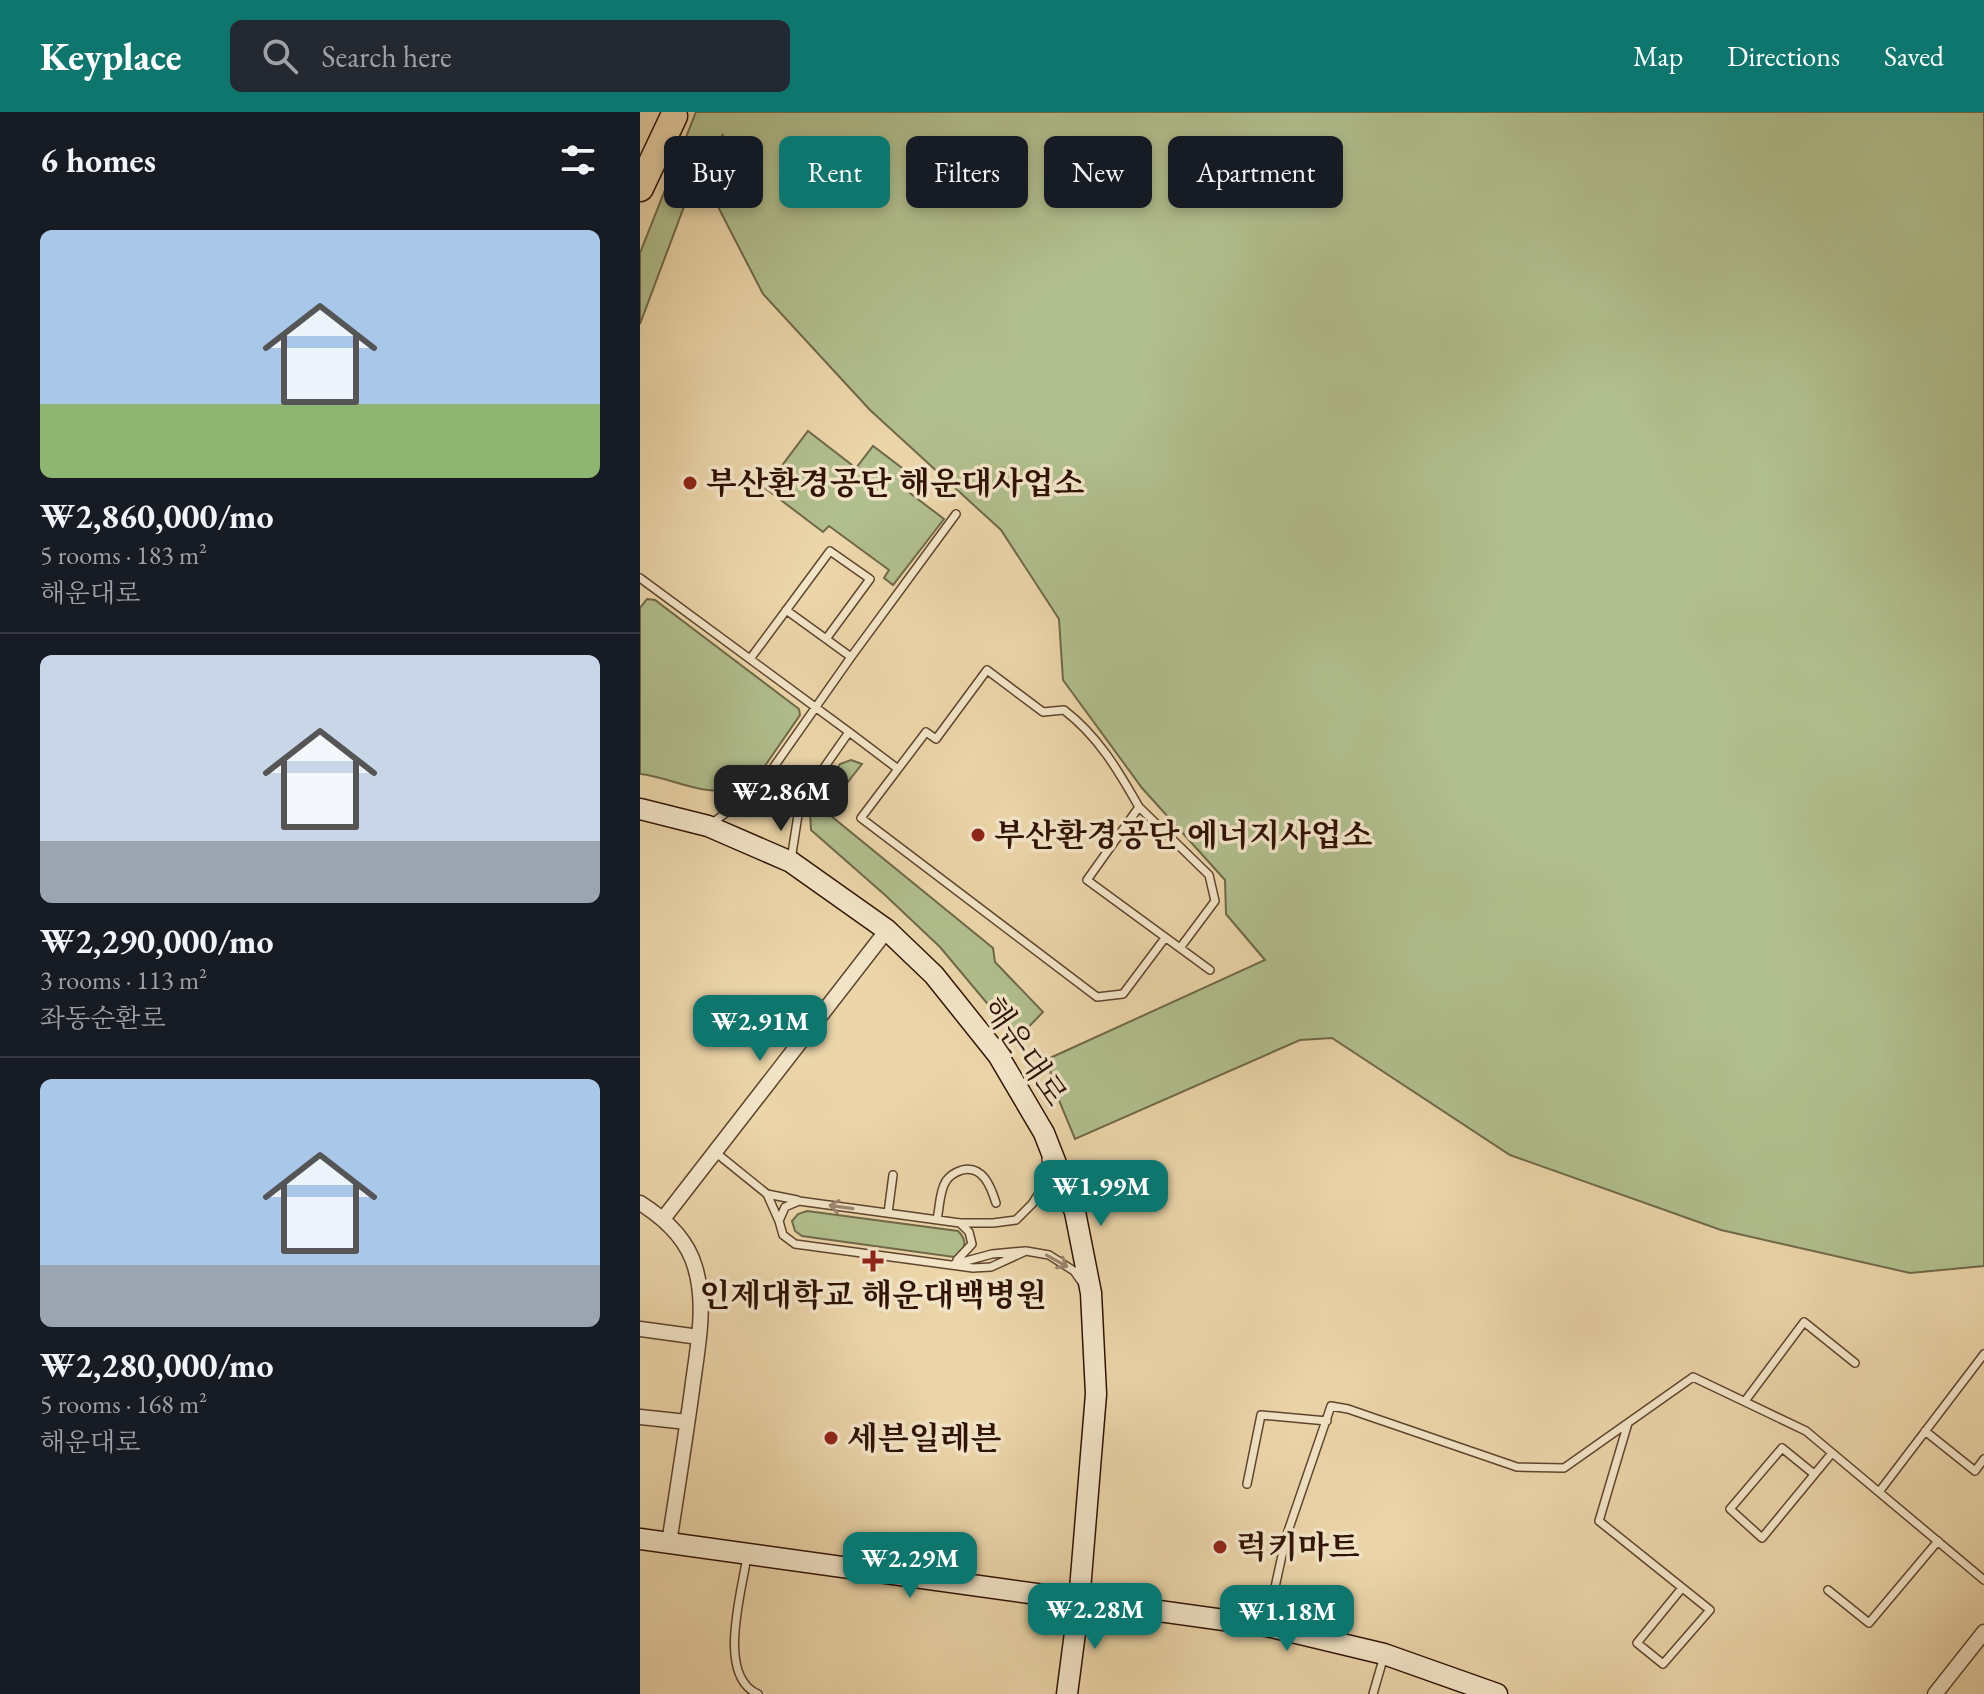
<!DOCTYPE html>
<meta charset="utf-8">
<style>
:root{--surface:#171b24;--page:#242831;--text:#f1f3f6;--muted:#9ea1a6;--line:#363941;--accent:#0f766e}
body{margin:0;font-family:"EB Garamond","Noto Serif KR",serif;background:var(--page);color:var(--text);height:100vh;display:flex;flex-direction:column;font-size:30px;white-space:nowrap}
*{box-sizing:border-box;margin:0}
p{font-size:26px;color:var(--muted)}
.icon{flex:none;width:44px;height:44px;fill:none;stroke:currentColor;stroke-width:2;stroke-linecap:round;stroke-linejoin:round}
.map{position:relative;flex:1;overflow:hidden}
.details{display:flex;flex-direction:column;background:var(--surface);width:640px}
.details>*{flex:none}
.top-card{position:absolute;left:24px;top:24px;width:760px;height:72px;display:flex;gap:16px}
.price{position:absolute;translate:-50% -68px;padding:0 18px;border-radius:16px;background:var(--accent);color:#fff;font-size:26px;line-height:52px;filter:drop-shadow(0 2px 4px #0008)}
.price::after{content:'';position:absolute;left:50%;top:48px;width:24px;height:18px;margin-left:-12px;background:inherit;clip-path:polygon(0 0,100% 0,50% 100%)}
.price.on{background:#222;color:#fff}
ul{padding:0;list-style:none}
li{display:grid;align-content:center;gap:16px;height:424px;padding:0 40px}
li+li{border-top:2px solid var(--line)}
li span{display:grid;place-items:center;height:248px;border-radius:12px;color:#555}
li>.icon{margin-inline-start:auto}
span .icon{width:144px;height:144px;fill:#fffc;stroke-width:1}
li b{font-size:34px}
h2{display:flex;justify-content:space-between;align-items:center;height:96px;padding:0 40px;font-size:34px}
.tag{padding:0 28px;border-radius:12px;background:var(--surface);box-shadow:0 4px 12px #0003;font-size:28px;line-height:72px}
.tag.on{background:var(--accent);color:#fff}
header{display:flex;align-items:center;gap:48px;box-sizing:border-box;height:112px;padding:0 40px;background:var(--accent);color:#fff}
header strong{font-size:38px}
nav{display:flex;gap:44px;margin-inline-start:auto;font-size:28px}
.search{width:560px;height:72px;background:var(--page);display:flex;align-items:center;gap:20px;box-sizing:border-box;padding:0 28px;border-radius:12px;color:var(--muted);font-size:30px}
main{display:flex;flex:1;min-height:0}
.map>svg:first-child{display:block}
.green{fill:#b1be8d;stroke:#706848;stroke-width:2}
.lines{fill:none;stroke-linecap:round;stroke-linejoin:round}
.lane-casing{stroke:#5f442d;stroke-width:10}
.street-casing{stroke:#5f442d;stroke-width:17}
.secondary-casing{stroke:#301304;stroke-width:23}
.highway-casing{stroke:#301304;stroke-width:29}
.lane{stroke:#f2e4c7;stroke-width:7}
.street{stroke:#f2e4c7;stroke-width:14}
.secondary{stroke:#f2e4c7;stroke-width:20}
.highway{stroke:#ebd5a9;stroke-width:26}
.oneway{stroke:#9b866f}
.poi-dot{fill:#8f2418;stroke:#f2e4c7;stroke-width:3}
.labels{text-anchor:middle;stroke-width:7;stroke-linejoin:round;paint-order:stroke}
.poi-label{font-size:32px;font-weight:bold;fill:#301304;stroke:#f2e4c7;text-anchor:start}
.street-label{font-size:32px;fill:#301304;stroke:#f2e4c7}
</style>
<header>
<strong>Keyplace</strong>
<div class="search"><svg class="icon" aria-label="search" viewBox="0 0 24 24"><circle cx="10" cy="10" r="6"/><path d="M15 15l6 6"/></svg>Search here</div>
<nav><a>Map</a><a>Directions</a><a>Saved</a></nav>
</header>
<main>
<section class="details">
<h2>6 homes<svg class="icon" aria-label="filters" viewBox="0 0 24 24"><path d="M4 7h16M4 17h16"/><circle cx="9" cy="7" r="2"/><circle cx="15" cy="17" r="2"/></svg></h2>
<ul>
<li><span style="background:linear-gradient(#a9c7e8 70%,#8fb573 0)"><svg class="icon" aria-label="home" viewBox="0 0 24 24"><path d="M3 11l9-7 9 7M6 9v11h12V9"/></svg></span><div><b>₩2,860,000/mo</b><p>5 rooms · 183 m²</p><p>해운대로</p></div></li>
<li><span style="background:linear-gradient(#c9d6e8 75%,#9aa5b1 0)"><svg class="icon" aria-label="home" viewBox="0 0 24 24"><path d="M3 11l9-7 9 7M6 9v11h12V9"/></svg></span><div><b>₩2,290,000/mo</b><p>3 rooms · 113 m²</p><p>좌동순환로</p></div></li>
<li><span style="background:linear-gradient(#a9c7e8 75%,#9aa5b1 0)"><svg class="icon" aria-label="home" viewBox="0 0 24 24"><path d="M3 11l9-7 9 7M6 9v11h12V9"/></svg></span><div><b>₩2,280,000/mo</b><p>5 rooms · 168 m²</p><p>해운대로</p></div></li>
</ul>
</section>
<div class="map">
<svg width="1344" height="1582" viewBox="0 0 1344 1582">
<rect width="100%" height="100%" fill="#ebd5a9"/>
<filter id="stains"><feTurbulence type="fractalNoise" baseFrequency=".0025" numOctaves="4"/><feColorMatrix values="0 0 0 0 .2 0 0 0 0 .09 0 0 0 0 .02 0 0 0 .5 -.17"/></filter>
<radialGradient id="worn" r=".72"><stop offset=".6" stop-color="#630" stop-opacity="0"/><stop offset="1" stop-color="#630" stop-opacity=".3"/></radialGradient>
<!-- green -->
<path class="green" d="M56 0H1344V1154L1270 1161 1081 1118 870 1043 692 926 660 928 435 1027 411 969 410 946 625 848 586 802 585 768 502 676 423 568 419 507 361 418 230 298 123 182 73 85 83 22 68 50 54 68 0 212V141Z
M168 319 216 356 233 334 270 362 262 375 304 407 253 473 244 466 249 458 189 414 183 420 125 376Z
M7 487 15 488 159 597 160 603 120 661 112 666 106 664V670C73 692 34 665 0 662V496Z
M211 648 222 652 185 699 353 836 355 850 403 900 377 927 300 835 245 783 171 718 170 699 200 652Z
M167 1099 318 1119C328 1129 326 1138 314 1145L162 1124 155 1119 152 1109 158 1102Z"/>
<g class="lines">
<defs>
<path id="lane" d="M0 466 209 620
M146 498 211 545
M110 547 190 439 230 467 186 527
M258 657 221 706 457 885 483 882 525 826
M499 695 569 763 575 789 540 836
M71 712 119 676 211 545 316 402
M151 748 160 690 209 620 258 657 286 620 296 627 347 558 403 600 424 598C458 624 478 658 499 695L447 768 570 858
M75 1040 127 1082 157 1088
M406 1047 407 1069 392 1092 376 1108 353 1111H320L159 1089 145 1095 139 1109 143 1123 155 1132 333 1156 351 1155 386 1139 409 1143 434 1159 441 1169
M127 1082 139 1109
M248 1101 253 1063
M297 1107C300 1095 299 1080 306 1069 310 1063 316 1060 322 1058 343 1053 351 1075 356 1091
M317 1148 332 1132 329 1120 320 1111
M315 1152 352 1142 385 1139
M1105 1289 1164 1210 1215 1251
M988 1311 959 1409 1070 1498 1023 1552 997 1531 1042 1476
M1285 1319 1335 1359 1344 1347
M1174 1362 1142 1336 1090 1397 1122 1426 1192 1341
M607 1372 621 1303 687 1309
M1239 1380 1344 1242
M107 1444C102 1480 76 1564 118 1582
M1188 1478 1229 1511 1298 1429
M627 1512 646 1425 691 1294 708 1297 877 1355 924 1356 1053 1265 1166 1319 1344 1468
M733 1582 744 1544"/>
<path id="street" d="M0 1091C24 1106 47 1127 55 1155 67 1194 57 1238 52 1278 45 1329 37 1380 29 1431
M23 1107 247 818
M0 1217 59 1225
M0 1305 47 1310
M1295 1582 1344 1520"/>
<path id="secondary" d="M0 697 68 714 151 750 247 818 294 863 358 943 404 1021 435 1100 451 1181 456 1282 439 1490 427 1582
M0 1427 627 1514 744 1542 857 1582"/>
<path id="highway" d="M0 76 34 4"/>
</defs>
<!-- lane casing -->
<use href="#lane" class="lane-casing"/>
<!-- street casing -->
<use href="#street" class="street-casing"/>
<!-- secondary casing -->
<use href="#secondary" class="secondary-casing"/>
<!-- highway casing -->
<use href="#highway" class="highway-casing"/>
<!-- lane -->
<use href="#lane" class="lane"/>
<!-- street -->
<use href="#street" class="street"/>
<!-- secondary -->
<use href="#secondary" class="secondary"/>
<!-- highway -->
<use href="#highway" class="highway"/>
</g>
<!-- one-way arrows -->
<defs><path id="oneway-shaft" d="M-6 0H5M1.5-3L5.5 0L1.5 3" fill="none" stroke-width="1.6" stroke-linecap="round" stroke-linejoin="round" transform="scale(2)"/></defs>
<g class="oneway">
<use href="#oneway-shaft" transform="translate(201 1095) rotate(-172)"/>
<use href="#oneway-shaft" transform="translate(417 1149) rotate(29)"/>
</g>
<!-- markers -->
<g class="poi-dot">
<circle cx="50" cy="371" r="8"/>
<circle cx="338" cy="723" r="8"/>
<path d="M229 1137h8v8h8v8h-8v8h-8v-8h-8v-8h8z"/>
<circle cx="191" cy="1326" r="8"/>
<circle cx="580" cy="1435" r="8"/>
</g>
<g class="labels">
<!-- poi labels -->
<g class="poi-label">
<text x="66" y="382">부산환경공단 해운대사업소</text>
<text x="354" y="734">부산환경공단 에너지사업소</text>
<text x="233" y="1194" text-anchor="middle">인제대학교 해운대백병원</text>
<text x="207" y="1337">세븐일레븐</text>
<text x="596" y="1446">럭키마트</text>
</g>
<!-- street labels -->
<g class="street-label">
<text transform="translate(385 939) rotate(56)" y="11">해운대로</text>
</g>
</g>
<rect width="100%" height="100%" filter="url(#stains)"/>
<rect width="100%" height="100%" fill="url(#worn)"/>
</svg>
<b class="price on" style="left:141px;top:721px">₩2.86M</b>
<b class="price" style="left:120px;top:951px">₩2.91M</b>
<b class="price" style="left:461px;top:1116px">₩1.99M</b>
<b class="price" style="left:270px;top:1488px">₩2.29M</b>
<b class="price" style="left:455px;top:1539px">₩2.28M</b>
<b class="price" style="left:647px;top:1541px">₩1.18M</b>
<div class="top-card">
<a class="tag">Buy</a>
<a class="tag on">Rent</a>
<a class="tag">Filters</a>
<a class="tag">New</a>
<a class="tag">Apartment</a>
</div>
</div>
</main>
